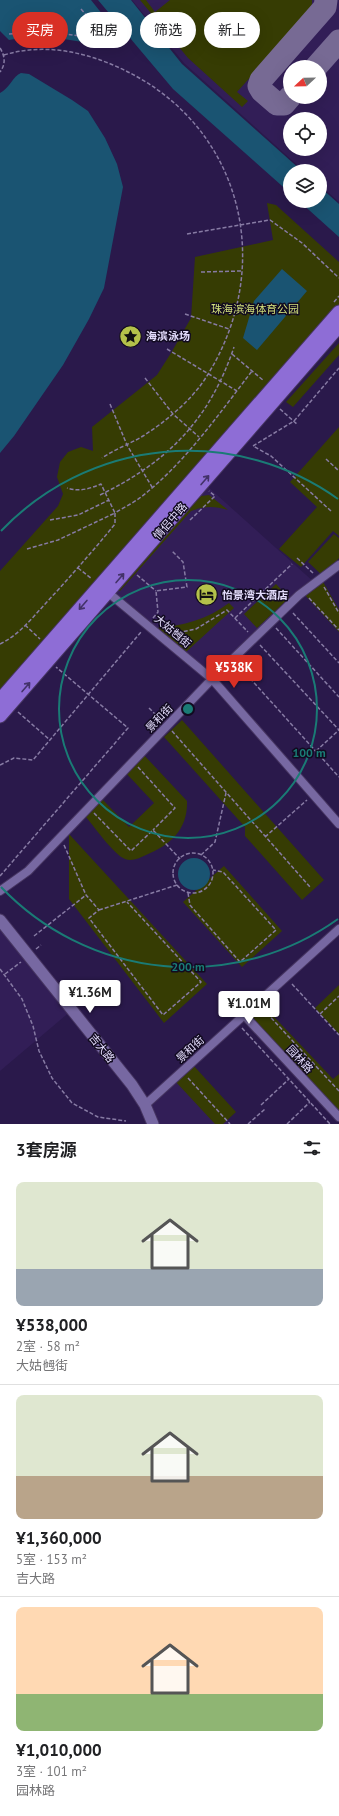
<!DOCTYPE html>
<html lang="zh">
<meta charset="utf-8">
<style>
:root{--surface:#fff;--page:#f2f2f2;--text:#202124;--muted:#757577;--line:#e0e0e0;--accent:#d93025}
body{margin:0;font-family:"PT Sans","Noto Sans SC",sans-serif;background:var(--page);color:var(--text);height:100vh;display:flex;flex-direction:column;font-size:15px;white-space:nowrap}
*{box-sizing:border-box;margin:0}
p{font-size:13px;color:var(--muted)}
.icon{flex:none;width:22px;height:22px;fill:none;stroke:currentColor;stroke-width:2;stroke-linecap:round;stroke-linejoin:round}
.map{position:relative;height:1124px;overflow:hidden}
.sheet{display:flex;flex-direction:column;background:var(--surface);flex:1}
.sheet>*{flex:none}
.guide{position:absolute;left:12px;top:12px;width:315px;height:36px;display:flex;gap:8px}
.needle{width:26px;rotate:248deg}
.tools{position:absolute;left:283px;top:60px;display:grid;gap:8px}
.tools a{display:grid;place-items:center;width:44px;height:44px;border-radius:50%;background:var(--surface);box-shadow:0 4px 16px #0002;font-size:20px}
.price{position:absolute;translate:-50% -34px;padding:0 9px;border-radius:4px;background:#fff;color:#222;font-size:13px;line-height:26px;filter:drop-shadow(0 1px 2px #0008)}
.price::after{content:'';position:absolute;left:50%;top:24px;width:12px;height:9px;margin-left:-6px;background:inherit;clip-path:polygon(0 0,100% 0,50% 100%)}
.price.active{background:var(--accent);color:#fff}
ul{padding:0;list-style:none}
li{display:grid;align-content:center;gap:8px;height:212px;padding:0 16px}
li+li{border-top:1px solid var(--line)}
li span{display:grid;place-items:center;height:124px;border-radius:8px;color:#555}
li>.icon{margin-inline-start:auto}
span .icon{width:72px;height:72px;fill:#fffc;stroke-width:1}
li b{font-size:17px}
h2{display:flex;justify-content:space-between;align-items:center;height:48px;padding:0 16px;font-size:17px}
.tag{padding:0 14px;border-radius:18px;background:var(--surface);box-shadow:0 4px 16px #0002;font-size:14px;line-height:36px}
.tag.active{background:var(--accent);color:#fff}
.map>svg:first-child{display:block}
.built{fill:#321e57;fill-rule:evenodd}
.green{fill:#363c03}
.water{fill:#1a5472}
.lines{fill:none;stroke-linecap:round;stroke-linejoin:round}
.taxiway{stroke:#776a94;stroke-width:23}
.minor-casing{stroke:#463561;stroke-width:10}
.secondary-casing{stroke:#463561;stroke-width:13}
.trunk-casing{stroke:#463561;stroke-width:15}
.path{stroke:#877ba4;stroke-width:1.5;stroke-dasharray:4 2;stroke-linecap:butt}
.minor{stroke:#7768a2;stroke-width:8}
.secondary{stroke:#7768a2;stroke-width:11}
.trunk{stroke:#8e6dd6;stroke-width:13}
.oneway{stroke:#433269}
.ring{fill:none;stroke:#1a7b75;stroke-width:2}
.labels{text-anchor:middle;stroke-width:3;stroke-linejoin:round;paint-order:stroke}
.park-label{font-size:11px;fill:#d1df7b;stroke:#110a20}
.poi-label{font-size:11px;font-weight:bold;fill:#e3dcfc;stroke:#110a20;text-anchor:start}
.street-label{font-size:11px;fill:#e3dcfc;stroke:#110a20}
.centre{fill:#1a7b75;stroke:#110a20;stroke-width:2}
.ring-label{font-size:12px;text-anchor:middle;font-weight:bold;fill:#1a7b75;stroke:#110a20;stroke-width:3;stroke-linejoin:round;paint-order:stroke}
</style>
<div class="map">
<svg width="339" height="1124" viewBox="0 0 339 1124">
<rect width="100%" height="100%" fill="#2a194b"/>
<!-- built -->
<path class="built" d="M132 0H339V202L320 185V171H304L184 63ZM290 67H320V97H290ZM290 119H320V149H290Z
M207 486 315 583 212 679 113 595Z
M0 920 72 1010 0 1071Z
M181 1069 231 1124H153L146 1099Z"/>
<!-- green -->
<path class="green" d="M140 0H146L155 12 170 0H312V4L307 14 237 92 248 101 242 107 188 58Z
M267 203 276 205 339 262V308L0 696V571L58 506 63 494 57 477 60 462 68 452 81 447 93 451 92 427 157 375 171 353 191 318 195 257 273 240Z
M339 343V355L293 407 286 402Z
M339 427V536L333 531 301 567 279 549 317 507 290 482Z
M209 495 228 510C214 506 205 506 191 511L120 591 118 590 201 496Z
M334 534 339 538V558L323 576 308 562Z
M322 580 339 610V632L304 594Z
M276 584 289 598 257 628 244 614Z
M229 603 234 608 186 652 156 628C183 626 208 619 229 603Z
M182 720 324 880 302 900 245 836V827L164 737Z
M143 754 187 801C188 829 171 845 146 855 139 858 132 862 125 859 113 854 94 826 85 816L102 799 129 827 154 803 125 772Z
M69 834 207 984 164 1023 69 899Z
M224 866 282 931 242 967 183 902Z
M339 985V1034L315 1008Z
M261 1003 333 1079 339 1074V1113L247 1015Z
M193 1065 236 1112 223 1124H215L175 1081Z"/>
<!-- water -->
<path class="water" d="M0 0H91L107 20 99 27 111 41 103 48C72 38 42 35 9 40L0 31Z
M98 0H131L182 64 302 171H290V193L173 89Z
M21 73 29 74 72 100 88 111 105 138 117 164 123 187 104 288 89 319 63 365 14 436 0 453V93C9 89 13 76 21 73Z
M320 187 339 204V237L299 201H320Z
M282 269 307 291 257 350 243 338 254 301Z
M178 874a16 16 0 1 1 32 0a16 16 0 1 1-32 0Z"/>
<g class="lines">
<!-- taxiway -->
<path class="taxiway" d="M316 67 339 41
M290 97 284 104H277L262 91 259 86 261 80 325 7 326 0"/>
<defs>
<path id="minor" d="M105 590 212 679 339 824
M0 891 28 871 212 679 299 595 339 565
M244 1015 339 1117
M145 1105 339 929"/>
<path id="secondary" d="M0 920 132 1085 145 1105 153 1124"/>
<path id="trunk" d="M0 700 339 312
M0 716 339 326"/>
</defs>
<!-- minor casing -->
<use href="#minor" class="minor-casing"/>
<!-- secondary casing -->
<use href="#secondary" class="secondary-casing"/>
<!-- trunk casing -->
<use href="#trunk" class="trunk-casing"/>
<!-- path -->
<path class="path" d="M81 9 98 29 99 27
M44 18 45 32
M32 32V20
M58 32V18
M9 34C38 32 58 31 87 38
M0 48C5 56 6 64 0 72
M4 55C40 44 78 50 113 65 242 119 280 267 203 382 188 403 165 422 143 436 130 444 115 449 102 458
M187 234 270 220 302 243 339 278
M201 272 241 271
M334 302 339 296
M185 314 229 329
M167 349 237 391
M232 354 264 381
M145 378 173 414 199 437
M110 404 127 445 152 487
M280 409 298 425
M326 459 339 471
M100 495C168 462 210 419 234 347
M331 511 271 456 253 446 294 421 339 368
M50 520 78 515 109 500
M190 520 215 496 209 491
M27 549 58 540 115 513 101 484C89 489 79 492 67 488
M297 558 314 574
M78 568 92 579
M137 575 156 591
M324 587 339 613
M309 598 339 630
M293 613 339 663
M153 618 158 612 156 591 187 587 183 562 172 551
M235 618 292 564
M25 625 40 639
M276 628 339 697
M172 634 196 629 227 610 248 632
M0 644C19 635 32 618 46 603 70 577 93 551 115 524V513C123 508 133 503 141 497 184 464 219 414 252 371
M260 645 339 730
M238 665 339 777
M149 708 161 720
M18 712 50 740
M172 731 310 887
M316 751 339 730
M0 765 14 758 33 760 141 632
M138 767 175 808 153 830
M94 813 131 851 153 830 180 859
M265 837 307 800
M64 845 86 895 99 910 89 918 163 1015 201 982 127 902
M173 873a20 20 0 1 1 40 0a20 20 0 1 1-40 0Z
M201 855 215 842 226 793
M0 876 128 728 56 667
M188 893 190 905 240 962 276 930 223 872 213 870
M99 910 177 885
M34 936 86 895
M36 949 41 945
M0 969 22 999 33 1026 39 1051 52 1078 72 1103 98 1117 126 1121
M5 974 21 962
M292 984 339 1035
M263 1009 339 1091
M320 1014 339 996
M242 1028 330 1124
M188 1078 230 1124
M261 1105 289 1079
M248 1124 265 1109
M287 1124 310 1102"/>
<!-- minor -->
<use href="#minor" class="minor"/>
<!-- secondary -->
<use href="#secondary" class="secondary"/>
<!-- trunk -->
<use href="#trunk" class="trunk"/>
</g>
<!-- one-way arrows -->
<defs><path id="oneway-shaft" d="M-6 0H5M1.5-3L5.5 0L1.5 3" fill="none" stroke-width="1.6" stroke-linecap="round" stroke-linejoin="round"/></defs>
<g class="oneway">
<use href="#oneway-shaft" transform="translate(205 480) rotate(-49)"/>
<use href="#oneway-shaft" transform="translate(120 578) rotate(-49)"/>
<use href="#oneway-shaft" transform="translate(83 605) rotate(131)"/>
<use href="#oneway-shaft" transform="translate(26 687) rotate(-49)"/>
</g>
<!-- distance rings -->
<g class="ring">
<circle cx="188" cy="709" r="129"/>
<path d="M338 919A258 258 0 0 1 1 887M1 531A258 258 0 0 1 338 499"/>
</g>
<!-- icons -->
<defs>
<symbol id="sight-disc" viewBox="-11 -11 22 22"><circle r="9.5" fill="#b4c24a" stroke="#110a20"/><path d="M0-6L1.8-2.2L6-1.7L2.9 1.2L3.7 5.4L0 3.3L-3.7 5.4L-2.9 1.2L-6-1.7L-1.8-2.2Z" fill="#111"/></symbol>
<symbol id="hotel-disc" viewBox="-11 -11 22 22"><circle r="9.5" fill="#b4c24a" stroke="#110a20"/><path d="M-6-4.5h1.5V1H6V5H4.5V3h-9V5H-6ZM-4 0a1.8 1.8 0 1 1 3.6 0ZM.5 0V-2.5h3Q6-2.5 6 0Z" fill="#111"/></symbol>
</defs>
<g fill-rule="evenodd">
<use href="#sight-disc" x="118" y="324" width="25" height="25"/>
<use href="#hotel-disc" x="194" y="582" width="25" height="25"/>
</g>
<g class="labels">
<!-- park labels -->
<g class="park-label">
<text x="255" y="313">珠海滨海体育公园</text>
</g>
<!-- poi labels -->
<g class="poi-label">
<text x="146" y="340">海滨泳场</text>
<text x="222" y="599">怡景湾大酒店</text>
</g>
<!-- street labels -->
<g class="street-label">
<text transform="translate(170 521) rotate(-49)" y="4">情侣中路</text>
<text transform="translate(173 631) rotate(40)" y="4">大姑乸街</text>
<text transform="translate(159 718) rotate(-46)" y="4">景和街</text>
<text transform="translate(102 1048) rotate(51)" y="4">吉大路</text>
<text transform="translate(190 1049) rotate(-42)" y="4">景和街</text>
<text transform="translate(300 1059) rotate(47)" y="4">园林路</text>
</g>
</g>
<circle cx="188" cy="709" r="6" class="centre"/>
<g class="ring-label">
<text x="309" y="757">100 m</text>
<text x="188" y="971">200 m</text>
</g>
</svg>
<div class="tools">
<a><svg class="needle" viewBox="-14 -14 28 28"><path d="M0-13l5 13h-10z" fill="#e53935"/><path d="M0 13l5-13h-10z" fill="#757577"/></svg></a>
<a><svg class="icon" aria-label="locate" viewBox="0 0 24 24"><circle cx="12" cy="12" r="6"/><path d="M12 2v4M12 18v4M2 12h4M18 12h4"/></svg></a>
<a><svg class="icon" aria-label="layers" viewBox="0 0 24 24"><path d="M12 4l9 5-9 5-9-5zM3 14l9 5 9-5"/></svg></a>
</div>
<b class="price active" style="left:234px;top:689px">¥538K</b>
<b class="price" style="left:90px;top:1014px">¥1.36M</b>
<b class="price" style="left:249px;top:1025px">¥1.01M</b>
<div class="guide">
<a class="tag active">买房</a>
<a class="tag">租房</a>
<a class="tag">筛选</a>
<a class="tag">新上</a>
</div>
</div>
<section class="sheet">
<h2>3套房源<svg class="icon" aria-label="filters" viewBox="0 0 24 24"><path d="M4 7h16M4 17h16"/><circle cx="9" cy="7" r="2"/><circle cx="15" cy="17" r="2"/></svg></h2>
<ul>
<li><span style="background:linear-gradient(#dfe7d0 70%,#9aa5b1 0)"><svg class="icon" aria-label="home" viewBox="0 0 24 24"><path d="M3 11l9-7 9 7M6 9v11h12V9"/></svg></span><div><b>¥538,000</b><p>2室 · 58 m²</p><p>大姑乸街</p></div></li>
<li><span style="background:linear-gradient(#dfe7d0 65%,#b9a48a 0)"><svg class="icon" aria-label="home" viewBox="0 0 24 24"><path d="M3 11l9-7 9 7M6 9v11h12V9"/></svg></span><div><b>¥1,360,000</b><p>5室 · 153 m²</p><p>吉大路</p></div></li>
<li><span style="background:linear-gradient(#ffd9b3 70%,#8fb573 0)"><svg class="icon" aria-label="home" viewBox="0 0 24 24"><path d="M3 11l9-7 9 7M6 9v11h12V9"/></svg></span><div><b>¥1,010,000</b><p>3室 · 101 m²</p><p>园林路</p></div></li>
</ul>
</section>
